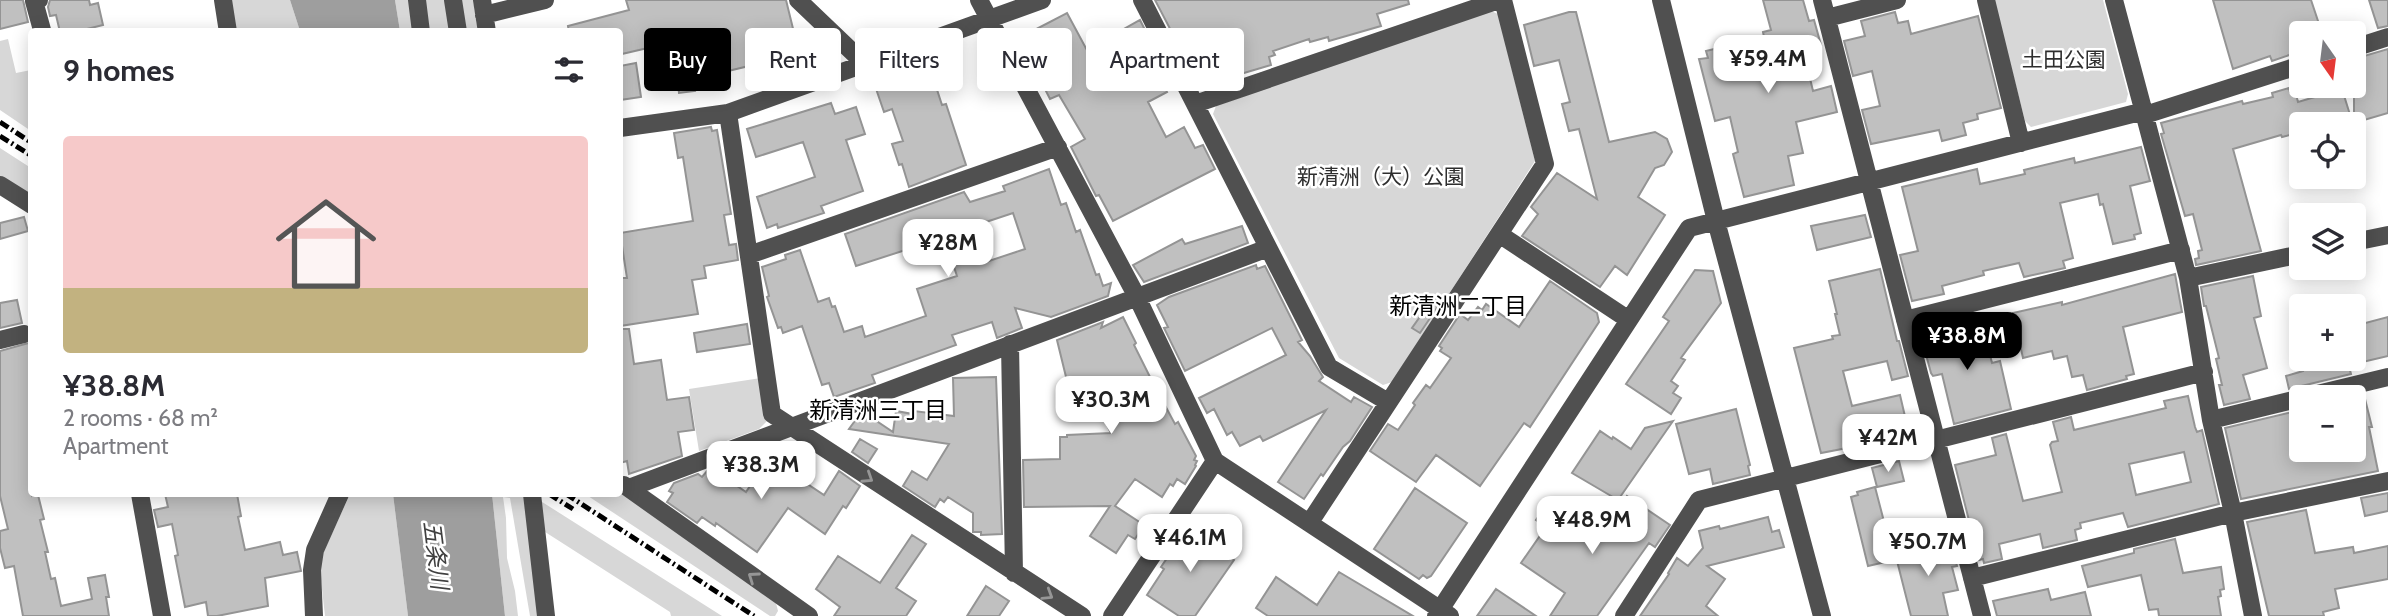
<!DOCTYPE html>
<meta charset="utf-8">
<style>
:root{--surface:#fff;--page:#f7f7f7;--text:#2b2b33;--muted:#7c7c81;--accent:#000}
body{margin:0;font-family:Cabin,"Noto Sans JP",sans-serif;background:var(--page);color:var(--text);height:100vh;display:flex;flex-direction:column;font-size:26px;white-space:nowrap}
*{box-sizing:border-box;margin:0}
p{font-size:23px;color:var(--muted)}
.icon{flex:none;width:38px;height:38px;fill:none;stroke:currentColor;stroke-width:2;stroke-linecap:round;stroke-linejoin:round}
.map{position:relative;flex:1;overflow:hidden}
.side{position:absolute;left:28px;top:28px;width:595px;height:469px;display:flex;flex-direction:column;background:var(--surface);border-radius:7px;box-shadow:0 4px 18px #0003}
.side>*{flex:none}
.banner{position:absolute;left:644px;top:28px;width:665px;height:63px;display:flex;gap:14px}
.needle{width:46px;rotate:166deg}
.controls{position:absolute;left:2289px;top:21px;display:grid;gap:14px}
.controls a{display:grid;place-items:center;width:77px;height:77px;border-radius:7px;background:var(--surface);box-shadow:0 4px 18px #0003;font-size:35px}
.price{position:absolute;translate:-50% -60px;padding:0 16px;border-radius:14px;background:#fff;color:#222;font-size:23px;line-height:46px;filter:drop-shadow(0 2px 4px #0008)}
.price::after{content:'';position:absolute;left:50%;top:42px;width:21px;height:16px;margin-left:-10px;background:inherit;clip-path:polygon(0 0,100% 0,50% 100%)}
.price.on{background:var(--accent);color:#fff}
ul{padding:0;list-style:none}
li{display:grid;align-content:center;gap:14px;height:371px;padding:0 35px}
li span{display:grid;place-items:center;height:217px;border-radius:7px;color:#555}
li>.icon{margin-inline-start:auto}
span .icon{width:126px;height:126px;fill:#fffc;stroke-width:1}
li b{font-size:30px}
h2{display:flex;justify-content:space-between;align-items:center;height:84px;padding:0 35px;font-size:30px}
.chip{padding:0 24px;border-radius:7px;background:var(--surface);box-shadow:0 4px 18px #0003;font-size:24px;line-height:63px}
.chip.on{background:var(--accent);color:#fff}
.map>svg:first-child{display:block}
.green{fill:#d7d7d7}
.water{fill:#9e9e9e}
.building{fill:#c0c0c0;stroke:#949494;stroke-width:2;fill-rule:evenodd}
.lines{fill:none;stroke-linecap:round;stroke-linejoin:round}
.minor{stroke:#505050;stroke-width:18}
.rail{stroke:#000;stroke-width:5;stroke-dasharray:10 3.5 2 3.5;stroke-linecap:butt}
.oneway{stroke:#969696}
.labels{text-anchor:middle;stroke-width:5;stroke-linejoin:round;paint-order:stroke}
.park-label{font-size:21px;fill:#2e2e2e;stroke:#fff}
.neighbourhood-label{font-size:23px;fill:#000;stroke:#fff}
.water-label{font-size:23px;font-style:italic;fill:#3f3f3f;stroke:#fff}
</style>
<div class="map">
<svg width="2388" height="616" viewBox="0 0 2388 616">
<rect width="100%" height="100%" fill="#fff"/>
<!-- green -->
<path class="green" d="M230 0H290L300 31H236Z
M395 0H411L416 31H400Z
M420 0H446L451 31H425Z
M461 0H473L478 31H466Z
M1994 0H2103L2128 94 2126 102 2031 127 2025 121Z
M1489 10 1498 14 1535 161 1392 382 1383 385 1339 358 1213 114 1216 106Z
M8 39 16 73 31 70V131L0 110V41Z
M0 148 31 168V197L0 179Z
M761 378 767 421 759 429 699 451 689 389Z
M620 492 776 603 778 611 775 616H770L585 494Z
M350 494H393L408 616H325L319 562Z
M492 494H524L541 616H530L510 498 503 497 506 518 507 558 515 591 518 616H505Z
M539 500 722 616H671L670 612 542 530Z"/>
<!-- water -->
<path class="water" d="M290 0H395L400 31H300Z
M393 494H492L505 616H408Z"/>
<!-- building -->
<path class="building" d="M0 0H23L28 22 0 29Z
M50 0H89L90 5 98 3 103 25 75 32H60L56 15 50 16 48 7Z
M626 0H786L797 45 792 46 795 55 728 71 714 30 702 34 708 76 693 80 695 91 679 93 678 84 672 86 665 44 622 54 620 32H569L568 26 629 10Z
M1155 0H1408L1409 4 1377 14 1381 26 1329 41 1328 37 1310 42 1309 39 1273 51 1275 55 1269 57 1271 65 1200 86Z
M1763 0H1803L1809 21 1814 20 1821 45 1803 49 1813 91 1831 86 1837 112 1796 122 1803 153 1788 156 1794 185 1744 197 1733 154 1738 152 1730 117 1715 121 1699 59 1708 58 1706 51 1764 37 1763 32 1771 30Z
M2213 0H2311L2322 33H2301V51L2272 61 2270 56 2233 69Z
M2369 0H2388V26L2378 28Z
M1569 12H1576L1609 142 1655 132 1667 139 1672 152 1664 165 1655 168 1638 197 1665 215 1627 275 1615 266 1600 287 1522 236 1538 214 1531 207 1557 173 1597 199 1579 129 1569 131 1562 104 1570 102 1559 60 1534 66 1524 25Z
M1895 12 1898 23 1908 21 1911 34 1978 16 2001 108 1977 114 1978 119 1963 123 1966 135 1942 141 1939 130 1871 144 1862 110 1880 106 1872 71 1853 76 1844 41 1865 36 1861 21Z
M1067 13 1096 67 1134 48 1124 29 1140 20 1165 70 1157 74 1167 92 1148 102 1166 137 1184 127 1195 148 1203 145 1215 169 1113 221 1099 195 1096 196 1071 147 1085 139 1059 95 1050 99 1019 38Z
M2388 49V113L2354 123V59Z
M928 62 942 105 946 104 966 165 909 187 902 164 899 165 892 144 903 141 892 109 884 112 873 80Z
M636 63 641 97 620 100V66Z
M2289 88 2290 92 2295 91 2298 102 2342 89 2351 118 2331 124H2301V132L2282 137 2281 135 2233 149 2261 251 2196 265 2195 259 2199 258 2198 251 2202 250 2193 214 2185 216 2161 134 2164 133 2161 123 2242 101 2243 104 2273 97 2272 93Z
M831 103 835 114 856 107 865 134 846 140 863 191 821 206 824 213 778 228 777 224 767 228 757 197 815 177 803 142 756 157 747 129Z
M711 127 712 131 717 130 731 214 724 215 729 245 736 244 738 260 704 266 706 278 692 280 698 314 620 326V278H627L620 233 693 221 683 157 678 158 674 133Z
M2141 147 2150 181 2130 186 2141 233 2134 235 2135 239 2113 244 2103 204 2100 205 2098 194 2060 203 2073 258 2063 261 2065 268 2024 277 2019 263 1983 271 1984 275 1942 286 1944 294 1912 301 1900 255 1918 251 1902 187 1977 169 1980 184 2025 174 2024 170 2074 158 2075 163Z
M1049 169 1061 205 1066 203 1076 232 1080 230 1096 275 1099 274 1103 286 1111 283 1108 296 1051 317 1015 308 1022 328 997 338 992 322 952 335 956 345 872 375 875 383 834 397 829 383 822 385 802 326 783 333 781 327 778 328 767 297 769 296 762 267 786 259 785 255 800 250 818 302 829 298 832 307 835 306 844 332 862 326 865 337 926 316 917 289 957 276 946 243 926 250 924 244 856 266 845 234 964 192 970 202 1005 191 1003 186ZM1013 213 1025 249 986 262 974 226Z
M1865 215 1871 237 1817 250 1811 226Z
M24 217 28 231 0 239V223Z
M1242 226 1248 243 1144 282 1133 265 1182 239 1185 244Z
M1256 265 1257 269 1265 266 1302 340 1298 342 1310 356 1323 377 1319 381 1351 402 1354 397 1372 407 1350 441 1343 447 1323 476 1321 474 1304 499 1278 482 1326 410 1263 441 1260 436 1240 446 1232 432 1227 435 1214 409 1207 413 1199 398 1286 355 1272 328 1185 371 1164 328 1168 327 1157 305 1169 297Z
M1880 269 1897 341H1899L1908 376 1892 380 1887 361 1843 371 1852 406 1900 395 1907 425H1903L1904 429 1893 431 1894 439 1821 453 1794 348 1833 339 1832 336 1840 335 1835 314H1837L1829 281Z
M1695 270 1713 271 1721 303 1681 358 1685 360 1671 381 1678 386 1673 393 1681 398 1671 414 1626 384 1669 321 1663 317Z
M2175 274 2182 312 2123 327 2134 374 2126 376 2127 379 2087 390 2083 375 2072 377 2067 356 2054 359 2052 351 2023 358 2013 313 2062 302V305Z
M2253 276 2261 316 2254 318 2267 368 2243 375 2250 399 2224 405 2219 385H2222L2216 359 2219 358 2206 306H2204L2201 287Z
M1550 281 1597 313 1599 322 1530 427 1524 423 1480 486 1436 455 1416 482 1370 451 1388 424 1398 430 1415 405 1413 403 1426 385 1430 388 1451 358 1440 351 1442 348 1439 346 1460 314 1468 320 1478 307 1482 310 1486 304 1519 327Z
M1434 297 1441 302 1420 333 1412 328Z
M17 300 22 323 0 328V303Z
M1123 317 1136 343 1134 345 1155 387 1175 424 1178 422 1196 456 1194 460 1197 461 1195 465 1196 466 1185 484 1177 479 1173 486 1170 484 1162 497 1135 479 1115 506 1144 525 1135 539 1128 535 1116 553 1090 536 1110 506 1024 507 1023 460 1060 459V437H1067V435L1111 433 1088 386 1068 385 1057 340 1103 322 1101 328Z
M2388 317V356L2354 364V326Z
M1982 323 1992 363 2000 361 2011 409 1954 424 1942 374 1933 376 1931 373 1921 336 1933 334 1932 331Z
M747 324 750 344 697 352 694 333Z
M620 329H629L634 364 661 360 667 400 689 397 694 430 678 432 682 456 629 474 627 461 620 463Z
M32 342V496L38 495 44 519 40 520 48 552H45L51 579 55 578 61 606 92 599 88 578 105 575 109 597H106L109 616H23L14 566 5 568 0 548V531L8 529 0 496V351Z
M2300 359H2347L2351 374 2289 389 2286 376 2303 371Z
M996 377 1002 534 981 535V532H973V513L948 497 944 502 940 499 935 507 903 486 912 471 927 480 949 444 849 429 860 414 863 412 893 432 896 411 913 414 914 411 954 416 953 378Z
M2364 395 2372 427H2369L2378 471 2241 499 2225 428 2301 410V450H2354L2353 397Z
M2188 396 2195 427 2197 432 2202 430 2219 504 2128 527 2123 513 2080 523 2081 528 2075 530 2077 540 2043 548 2040 534 1999 544 2002 559 1984 563 1983 559 1979 560 1955 465 1996 455 1992 438 2006 434 2023 501 2062 492 2050 445 2052 442 2058 441 2053 422 2071 417 2074 430 2166 408 2164 401ZM2184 452 2191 482 2136 495 2129 464Z
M1736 409 1750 465 1748 466 1750 475 1713 484 1710 469 1689 474 1676 424Z
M1673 421 1618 500 1572 473 1600 431 1612 439 1613 437 1631 449 1645 428Z
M860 439 877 449 868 463 852 452Z
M772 453 800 472 797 477 824 495 839 471 860 486 846 508 843 506 825 534 788 508 757 552 716 523 715 526 702 517 697 523 667 502 673 493 669 491 674 483 698 474 702 477 707 471 714 476 717 472 746 492Z
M1899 461 1904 481 1877 487 1872 468Z
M1875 487 1894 560 1868 566 1851 497 1858 495 1857 492Z
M1415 488 1467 523 1431 576 1427 578 1423 575 1419 579 1374 549Z
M2388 493V511L2365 516 2361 498Z
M165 494H237L241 516 238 517 245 550 280 542 283 555 297 552 301 571 265 578 268 606 217 616H208L206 602 185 607 175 556 178 555 172 524 158 527 154 510 168 507Z
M1627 496 1670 525 1655 547 1649 543 1597 616H1550L1565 593 1521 563 1546 527 1536 520 1545 507 1596 541Z
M2306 510 2315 553 2353 547 2354 553 2388 546V579L2335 589 2339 608 2323 612 2324 616H2269L2247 522Z
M1768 517 1772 532 1779 530 1784 547 1707 566 1725 579 1706 606 1718 616H1640L1669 574 1668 573 1677 558 1688 566 1703 548 1699 531 1719 526 1720 529Z
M1189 526 1222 548 1220 551 1234 560 1195 616H1179L1147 595 1164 569 1161 567Z
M912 535 926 544 896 588 916 601 906 616H834L840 607 816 589 838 556 880 583Z
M2175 539 2183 573 2221 567 2224 589 2220 590 2221 596 2218 597 2221 616H2159L2158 609 2149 610 2141 575 2088 587 2082 566 2134 553V549Z
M1950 540 1957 566 1952 567 1958 590 1943 593 1948 616H1911L1895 553Z
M1339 572 1413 616H1268L1256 608 1276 577 1317 605Z
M986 586 1009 601 999 616H967Z
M1496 589 1536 616H1477Z
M2048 589 2051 600 2085 592 2091 616H1997L1993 601Z"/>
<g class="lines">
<!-- minor -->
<path class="minor" d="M39 0 34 1 42 30
M223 0 228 32
M417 0 421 32
M453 0 458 32
M482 0 487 32
M798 0 865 64
M979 0 1137 297 1215 461 1450 616
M1142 0 1329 367 1388 402
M1661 0 1716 221 1822 616
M1822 0 1982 616
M1986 0 2021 143
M2114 0 2188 278 2211 420 2233 513 2253 616
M484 15 545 0
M1827 18 1897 0
M2354 48 2388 37
M1195 104 1499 0
M728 113 772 414 1082 616
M2145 115 2301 65
M620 128 728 113 1042 0
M0 185 32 205
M1499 234 1629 320
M2354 242 2388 235
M749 255 1058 147
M2188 278 2301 254
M1905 320 2181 250
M0 340 24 334
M1010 344 1014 573
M2305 397 2388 377
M2211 420 2301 398
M624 485 809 616
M629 488 1268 248
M140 494 162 616
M532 494 546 616
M1310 522 1545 164 1503 0
M1972 578 2233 513 2388 481
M314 616 312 570 315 550 340 494
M1112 616 1215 461
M1436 616 1689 228 2144 111
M1624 616 1699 500 2204 372"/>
<!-- rail -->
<path class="rail" d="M0 122 32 143
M0 136 32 156
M549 494 573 509
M566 494 754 616"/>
</g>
<!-- one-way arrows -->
<defs><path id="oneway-chevron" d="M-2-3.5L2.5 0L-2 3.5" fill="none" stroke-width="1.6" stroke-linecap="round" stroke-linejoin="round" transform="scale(1.75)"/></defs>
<g class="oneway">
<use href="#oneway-chevron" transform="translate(868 478) rotate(33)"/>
<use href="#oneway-chevron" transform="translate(753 577) rotate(-145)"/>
<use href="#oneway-chevron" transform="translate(1048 595) rotate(32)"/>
</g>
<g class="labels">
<!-- park labels -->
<g class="park-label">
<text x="2064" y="67">土田公園</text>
<text x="1381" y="184">新清洲（大）公園</text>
</g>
<!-- neighbourhood labels -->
<g class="neighbourhood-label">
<text x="1458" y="314">新清洲二丁目</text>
<text x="878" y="418">新清洲三丁目</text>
</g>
<!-- water labels -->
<g class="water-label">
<text transform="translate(436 555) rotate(83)" y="8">五条川</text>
</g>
</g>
</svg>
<div class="controls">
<a><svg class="needle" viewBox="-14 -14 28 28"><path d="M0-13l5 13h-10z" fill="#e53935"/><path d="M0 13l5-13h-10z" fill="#7c7c81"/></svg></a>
<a><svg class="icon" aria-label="locate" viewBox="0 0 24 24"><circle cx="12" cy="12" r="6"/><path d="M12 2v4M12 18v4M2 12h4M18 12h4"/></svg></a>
<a><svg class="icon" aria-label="layers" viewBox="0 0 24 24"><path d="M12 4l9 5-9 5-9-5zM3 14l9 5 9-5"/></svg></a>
<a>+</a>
<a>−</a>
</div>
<b class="price" style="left:1768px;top:95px">¥59.4M</b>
<b class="price" style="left:948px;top:279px">¥28M</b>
<b class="price on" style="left:1967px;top:372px">¥38.8M</b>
<b class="price" style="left:1111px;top:436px">¥30.3M</b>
<b class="price" style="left:1888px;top:474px">¥42M</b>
<b class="price" style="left:761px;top:501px">¥38.3M</b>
<b class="price" style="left:1592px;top:556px">¥48.9M</b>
<b class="price" style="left:1190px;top:574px">¥46.1M</b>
<b class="price" style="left:1928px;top:578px">¥50.7M</b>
<div class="banner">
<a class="chip on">Buy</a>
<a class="chip">Rent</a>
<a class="chip">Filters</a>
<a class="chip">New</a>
<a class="chip">Apartment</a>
</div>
<section class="side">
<h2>9 homes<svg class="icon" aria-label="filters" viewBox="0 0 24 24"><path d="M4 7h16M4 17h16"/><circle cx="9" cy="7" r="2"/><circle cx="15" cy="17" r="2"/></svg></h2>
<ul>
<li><span style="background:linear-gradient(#f6c9c9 70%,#c2b280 0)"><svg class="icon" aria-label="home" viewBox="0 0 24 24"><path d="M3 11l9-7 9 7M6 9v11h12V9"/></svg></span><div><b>¥38.8M</b><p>2 rooms · 68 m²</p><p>Apartment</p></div></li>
</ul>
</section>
</div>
